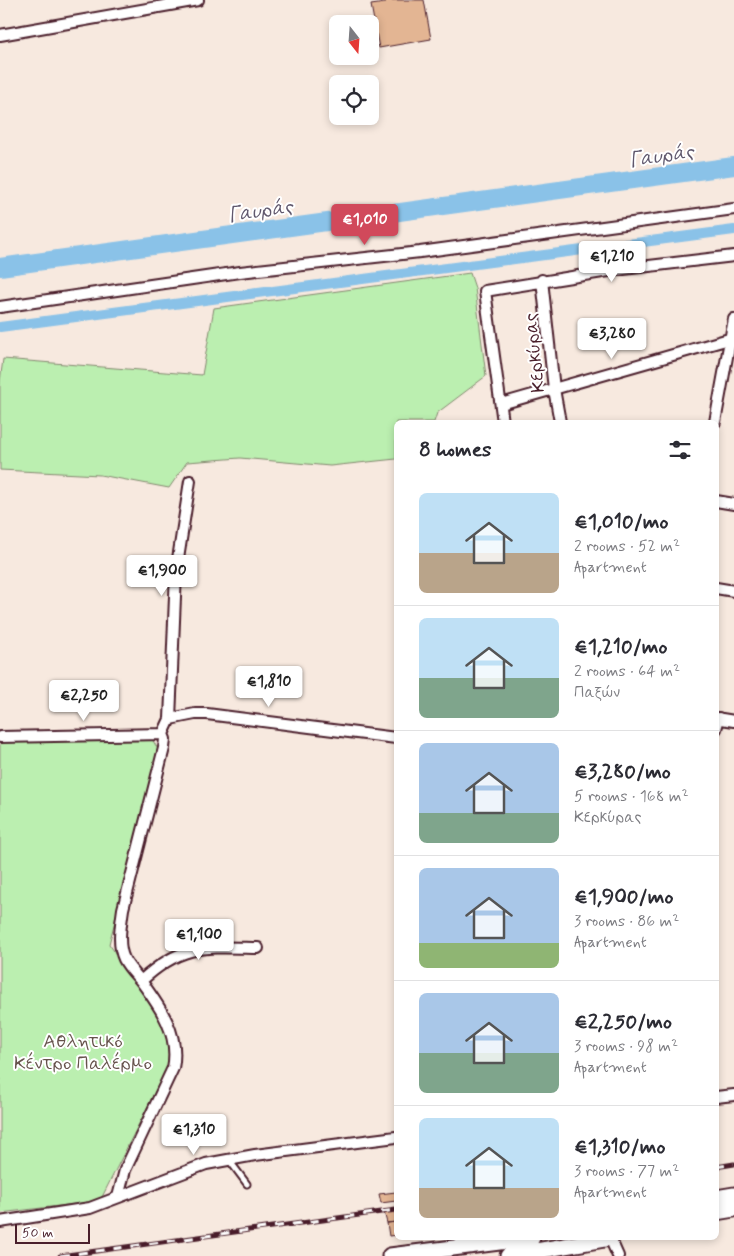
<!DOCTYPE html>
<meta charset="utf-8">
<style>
:root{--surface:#fff;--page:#f2f2f3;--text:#2b2b33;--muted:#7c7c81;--line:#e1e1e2;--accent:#d1495b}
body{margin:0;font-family:Mynerve,sans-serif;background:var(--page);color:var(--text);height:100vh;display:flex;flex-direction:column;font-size:19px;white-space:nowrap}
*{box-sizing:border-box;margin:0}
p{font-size:16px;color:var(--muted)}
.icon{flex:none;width:28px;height:28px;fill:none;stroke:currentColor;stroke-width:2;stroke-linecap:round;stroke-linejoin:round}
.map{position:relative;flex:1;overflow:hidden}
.drawer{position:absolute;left:394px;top:420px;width:325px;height:820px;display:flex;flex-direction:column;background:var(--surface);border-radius:8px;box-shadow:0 2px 8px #0003}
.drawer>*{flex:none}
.needle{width:32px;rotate:163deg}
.fabs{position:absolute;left:329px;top:15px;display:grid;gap:10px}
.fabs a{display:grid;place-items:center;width:50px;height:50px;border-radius:8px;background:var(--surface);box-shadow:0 2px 8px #0003;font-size:25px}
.scale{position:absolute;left:15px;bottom:12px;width:75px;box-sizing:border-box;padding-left:5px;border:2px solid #4a1f2b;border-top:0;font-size:14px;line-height:18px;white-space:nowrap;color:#4a1f2b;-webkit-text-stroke:4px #fff;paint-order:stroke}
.price{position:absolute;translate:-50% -42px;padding:0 11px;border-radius:5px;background:#fff;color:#222;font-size:16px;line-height:32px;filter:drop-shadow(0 1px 2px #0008)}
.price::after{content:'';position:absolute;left:50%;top:30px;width:15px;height:11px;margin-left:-8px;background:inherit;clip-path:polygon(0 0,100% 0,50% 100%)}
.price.selected{background:var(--accent);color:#fff}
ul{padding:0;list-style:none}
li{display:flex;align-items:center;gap:15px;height:125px;padding:0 25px}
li+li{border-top:1px solid var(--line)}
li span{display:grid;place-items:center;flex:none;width:140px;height:100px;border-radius:8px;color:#555}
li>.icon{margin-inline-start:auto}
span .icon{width:60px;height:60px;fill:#fffc;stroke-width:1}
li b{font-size:21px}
h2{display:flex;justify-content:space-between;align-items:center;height:60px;padding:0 25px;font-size:21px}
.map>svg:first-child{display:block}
.green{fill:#bbefb0;stroke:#82876e}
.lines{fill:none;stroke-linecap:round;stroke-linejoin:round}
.canal{stroke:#8ac2e8;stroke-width:10}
.river{stroke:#8ac2e8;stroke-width:18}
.building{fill:#e3b593;stroke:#4a1f2b}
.service-casing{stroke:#4a1f2b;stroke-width:9}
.minor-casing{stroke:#4a1f2b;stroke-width:14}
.primary-casing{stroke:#4a1f2b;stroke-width:19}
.service{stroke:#fff;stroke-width:5}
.minor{stroke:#fff;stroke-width:10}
.primary{stroke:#fff;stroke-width:15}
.rail-casing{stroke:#4a1f2b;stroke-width:5}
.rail{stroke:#fff;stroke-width:3;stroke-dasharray:9;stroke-linecap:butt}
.labels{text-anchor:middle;stroke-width:4;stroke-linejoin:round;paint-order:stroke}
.street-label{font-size:19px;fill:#4a1f2b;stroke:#fff}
.park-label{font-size:19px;fill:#66534c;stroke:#fff}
.water-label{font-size:20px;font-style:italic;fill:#60586d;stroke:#fff}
</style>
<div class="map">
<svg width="734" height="1256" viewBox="0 0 734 1256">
<rect width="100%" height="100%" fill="#f7e9df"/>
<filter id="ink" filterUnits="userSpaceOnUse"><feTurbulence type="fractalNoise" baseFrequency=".02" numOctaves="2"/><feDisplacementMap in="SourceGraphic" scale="10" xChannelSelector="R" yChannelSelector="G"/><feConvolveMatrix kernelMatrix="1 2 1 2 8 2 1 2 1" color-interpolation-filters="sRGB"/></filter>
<g filter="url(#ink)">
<!-- green -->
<path class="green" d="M470 273 475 288 486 376 437 413 434 422H396V459L330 466 240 458 187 462 169 488 100 475 0 470V382L3 359 202 375 214 308Z
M152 739 159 751 109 944 168 1027 171 1060 100 1201 0 1213V741Z"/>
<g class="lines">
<!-- canal -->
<path class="canal" d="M0 327 734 230"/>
<!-- river -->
<path class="river" d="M0 267 734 166"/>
</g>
<!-- building -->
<path class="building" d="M385 0H424L431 39 379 48 371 5 385 3Z
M396 1192V1201L381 1203 379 1194Z
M396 1210V1222L387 1223 384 1212Z
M396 1222V1235L389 1236 387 1223Z"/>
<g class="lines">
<defs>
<path id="service" d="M229 1160 247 1184"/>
<path id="minor" d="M0 35 198 0
M542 280 554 389 560 422
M0 307 240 272 420 252 734 209
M501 404 729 339
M503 422 485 291 615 270 734 256
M715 422 734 319
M716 501 734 504
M716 588 734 591
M716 718 734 721
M170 719 176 572 190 481
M716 729 719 718
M0 737 163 734
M141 981C182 943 205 947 258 948
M716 1097 734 1095
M118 1197 125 1170 173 1068C180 1034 160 1007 141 981 135 974 128 967 124 959 117 945 121 924 123 909L164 748 165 739 163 734 170 719 195 714H207L396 738
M0 1222 90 1208 206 1164 255 1155 396 1137
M610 1238 618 1256"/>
<path id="primary" d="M716 1198 734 1195
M716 1212 734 1209
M390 1256 532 1238
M508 1256 610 1238"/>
</defs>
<!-- service casing -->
<use href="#service" class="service-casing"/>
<!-- minor casing -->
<use href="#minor" class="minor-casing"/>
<!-- primary casing -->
<use href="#primary" class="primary-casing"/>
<!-- service -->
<use href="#service" class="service"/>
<!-- minor -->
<use href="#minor" class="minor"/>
<!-- primary -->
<use href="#primary" class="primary"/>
<defs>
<path id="rail" d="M716 1167 734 1164
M60 1256 396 1210"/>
</defs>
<!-- rail casing -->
<use href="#rail" class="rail-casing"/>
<!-- rail -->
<use href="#rail" class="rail"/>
</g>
</g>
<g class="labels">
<!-- street labels -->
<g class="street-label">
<text transform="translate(533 353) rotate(-96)" y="7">Κερκύρας</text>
</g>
<!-- park labels -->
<g class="park-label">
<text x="83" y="1047">Αθλητικό<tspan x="83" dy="22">Κέντρο Παλέρμο</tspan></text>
</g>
<!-- water labels -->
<g class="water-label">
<text transform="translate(661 155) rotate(-8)" y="7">Γαυράς</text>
<text transform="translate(260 210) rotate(-8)" y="7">Γαυράς</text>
</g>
</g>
</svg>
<div class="fabs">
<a><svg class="needle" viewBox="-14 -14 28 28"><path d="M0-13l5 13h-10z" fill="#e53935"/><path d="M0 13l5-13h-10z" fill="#7c7c81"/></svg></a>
<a><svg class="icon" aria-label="locate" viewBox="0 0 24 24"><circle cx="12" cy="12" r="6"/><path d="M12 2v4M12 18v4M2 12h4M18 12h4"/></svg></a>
</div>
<div class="scale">50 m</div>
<b class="price selected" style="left:365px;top:246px">€1,010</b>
<b class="price" style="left:612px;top:283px">€1,210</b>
<b class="price" style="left:612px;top:360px">€3,280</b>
<b class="price" style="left:162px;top:597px">€1,900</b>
<b class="price" style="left:269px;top:708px">€1,810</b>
<b class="price" style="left:84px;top:722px">€2,250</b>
<b class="price" style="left:199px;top:961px">€1,100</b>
<b class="price" style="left:194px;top:1156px">€1,310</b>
<section class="drawer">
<h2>8 homes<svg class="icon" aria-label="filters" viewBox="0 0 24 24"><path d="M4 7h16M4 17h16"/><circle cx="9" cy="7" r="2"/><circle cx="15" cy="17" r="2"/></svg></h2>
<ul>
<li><span style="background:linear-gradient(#bfe0f5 60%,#b9a48a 0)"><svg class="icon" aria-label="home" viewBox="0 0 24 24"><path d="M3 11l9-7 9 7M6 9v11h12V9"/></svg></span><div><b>€1,010/mo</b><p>2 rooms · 52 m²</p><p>Apartment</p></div></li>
<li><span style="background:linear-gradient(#bfe0f5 60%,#7fa58c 0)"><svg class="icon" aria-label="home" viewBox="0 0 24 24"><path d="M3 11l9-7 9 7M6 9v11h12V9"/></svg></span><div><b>€1,210/mo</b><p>2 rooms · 64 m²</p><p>Παξών</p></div></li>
<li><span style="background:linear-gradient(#a9c7e8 70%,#7fa58c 0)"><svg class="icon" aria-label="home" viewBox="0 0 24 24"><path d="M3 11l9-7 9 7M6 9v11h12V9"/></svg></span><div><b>€3,280/mo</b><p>5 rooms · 168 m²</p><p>Κερκύρας</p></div></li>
<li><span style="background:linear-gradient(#a9c7e8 75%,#8fb573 0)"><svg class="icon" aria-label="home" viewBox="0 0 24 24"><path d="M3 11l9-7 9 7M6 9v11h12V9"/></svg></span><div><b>€1,900/mo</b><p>3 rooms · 86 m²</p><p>Apartment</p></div></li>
<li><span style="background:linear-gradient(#a9c7e8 60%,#7fa58c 0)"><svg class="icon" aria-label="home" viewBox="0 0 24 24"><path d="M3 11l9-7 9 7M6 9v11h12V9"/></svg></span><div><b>€2,250/mo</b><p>3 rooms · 98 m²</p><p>Apartment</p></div></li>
<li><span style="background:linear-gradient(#bfe0f5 70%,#b9a48a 0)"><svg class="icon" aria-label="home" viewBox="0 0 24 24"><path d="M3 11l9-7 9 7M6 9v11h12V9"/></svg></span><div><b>€1,310/mo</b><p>3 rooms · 77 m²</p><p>Apartment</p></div></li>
</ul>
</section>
</div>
